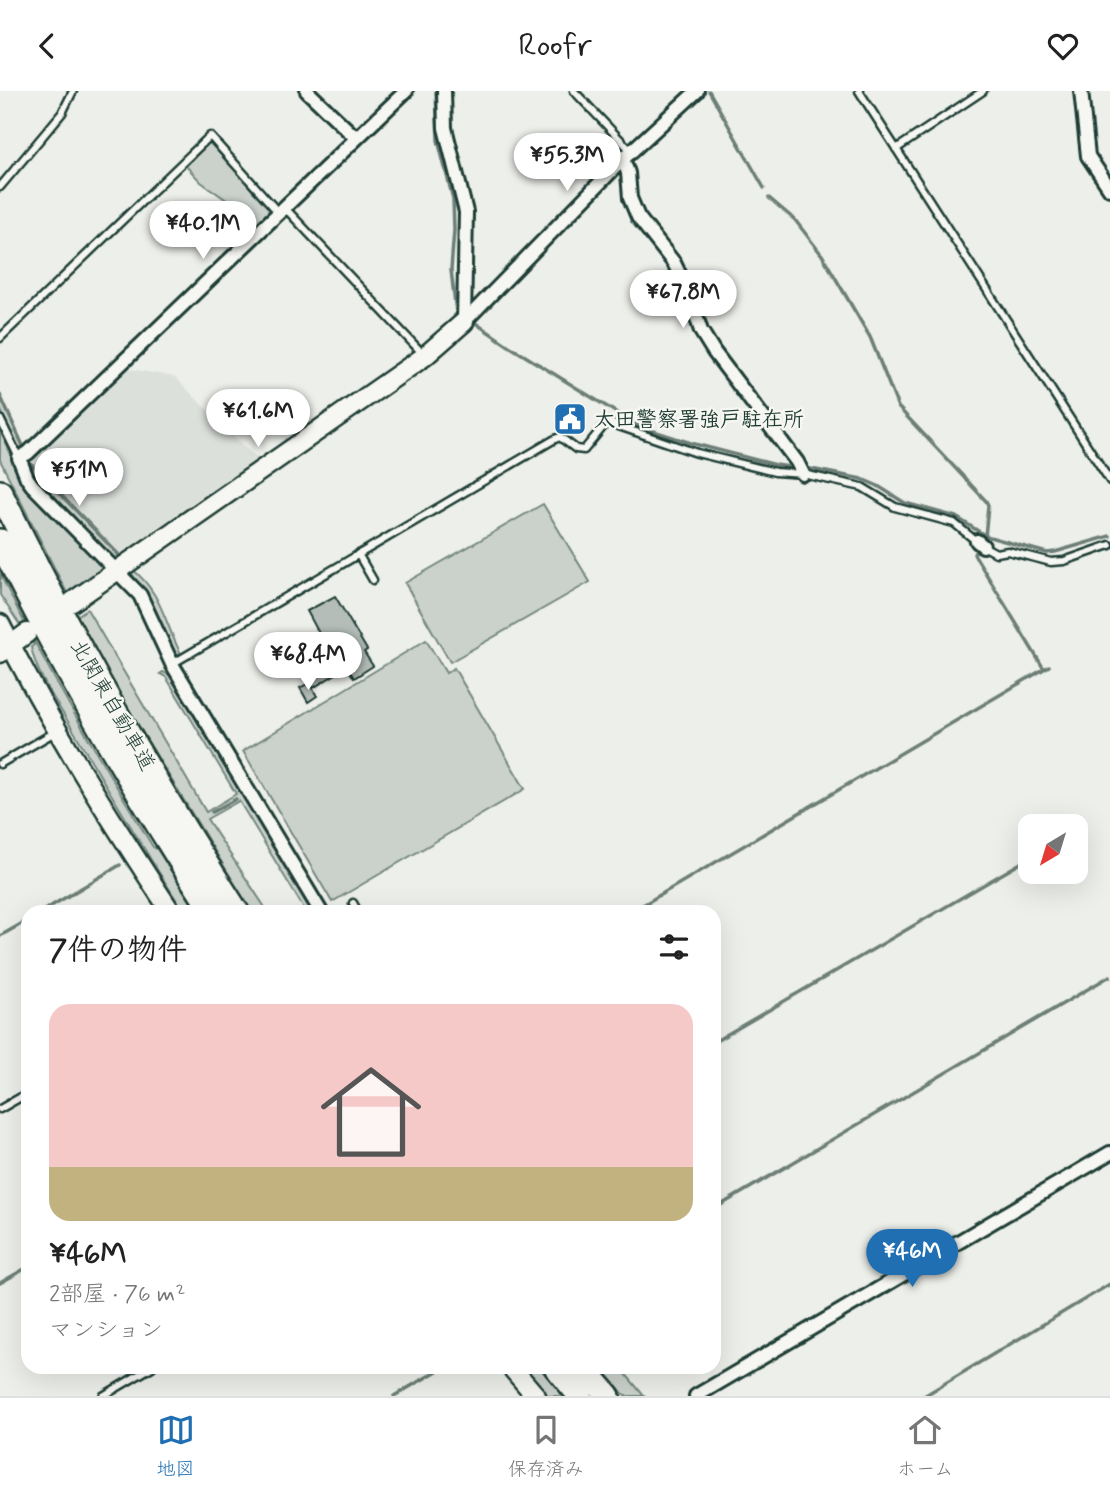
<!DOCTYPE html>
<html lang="ja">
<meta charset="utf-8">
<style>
:root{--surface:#fff;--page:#f6f6f6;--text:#222;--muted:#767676;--line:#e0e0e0;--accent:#1f6fb2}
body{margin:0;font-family:Mynerve,"Klee One",sans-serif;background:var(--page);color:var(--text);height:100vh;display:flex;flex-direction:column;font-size:26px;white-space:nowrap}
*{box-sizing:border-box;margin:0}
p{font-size:23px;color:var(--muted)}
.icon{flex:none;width:38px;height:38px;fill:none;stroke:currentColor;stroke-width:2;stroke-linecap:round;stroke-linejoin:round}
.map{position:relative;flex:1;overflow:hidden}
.panel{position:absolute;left:21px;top:814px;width:700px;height:469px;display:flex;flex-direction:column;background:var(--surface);border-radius:21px;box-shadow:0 7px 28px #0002}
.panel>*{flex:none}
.needle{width:46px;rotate:218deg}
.controls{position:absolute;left:1018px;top:723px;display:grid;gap:14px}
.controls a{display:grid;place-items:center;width:70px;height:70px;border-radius:14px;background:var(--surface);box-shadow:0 7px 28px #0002;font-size:35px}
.price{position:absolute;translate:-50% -60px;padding:0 16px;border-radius:24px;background:#fff;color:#222;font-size:23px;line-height:46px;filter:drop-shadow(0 2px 4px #0008)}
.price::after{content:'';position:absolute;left:50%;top:42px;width:21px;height:16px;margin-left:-10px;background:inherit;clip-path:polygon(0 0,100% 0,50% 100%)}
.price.selected{background:var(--accent);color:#fff}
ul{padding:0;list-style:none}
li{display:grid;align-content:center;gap:14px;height:371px;padding:0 28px}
li span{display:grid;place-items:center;height:217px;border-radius:21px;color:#555}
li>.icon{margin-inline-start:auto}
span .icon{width:126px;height:126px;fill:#fffc;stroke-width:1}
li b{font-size:30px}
h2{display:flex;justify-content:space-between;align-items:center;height:84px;padding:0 28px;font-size:30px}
header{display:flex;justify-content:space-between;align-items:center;height:91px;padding:0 28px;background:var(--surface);font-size:32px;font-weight:600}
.dock{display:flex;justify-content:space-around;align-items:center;height:98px;border-top:2px solid var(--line);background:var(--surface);font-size:19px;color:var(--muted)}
.dock a{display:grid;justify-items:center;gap:4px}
.dock .selected{color:var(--accent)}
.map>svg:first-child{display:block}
.built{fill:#dce0db}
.green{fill:#cbd2cc;stroke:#758880;stroke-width:2}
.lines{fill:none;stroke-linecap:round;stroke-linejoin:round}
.stream{stroke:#6c7e77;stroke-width:3.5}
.building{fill:#b4bdb8;stroke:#1f3d34;stroke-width:2}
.lane-casing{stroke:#1f3d34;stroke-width:11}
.street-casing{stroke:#1f3d34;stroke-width:18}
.secondary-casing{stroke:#1f3d34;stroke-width:23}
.highway-casing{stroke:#1f3d34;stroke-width:28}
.lane{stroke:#f6f6f2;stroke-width:6}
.street{stroke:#f6f6f2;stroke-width:12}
.secondary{stroke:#f6f6f2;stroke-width:18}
.highway{stroke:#f6f6f2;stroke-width:23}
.labels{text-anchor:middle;stroke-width:5;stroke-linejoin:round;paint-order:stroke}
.poi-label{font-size:21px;font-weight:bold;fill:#1f3d34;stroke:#f6f6f2;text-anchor:start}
.street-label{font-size:21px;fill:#1f3d34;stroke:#f6f6f2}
</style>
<header><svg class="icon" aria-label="back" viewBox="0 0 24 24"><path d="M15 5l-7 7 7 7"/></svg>Roofr<svg class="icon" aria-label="heart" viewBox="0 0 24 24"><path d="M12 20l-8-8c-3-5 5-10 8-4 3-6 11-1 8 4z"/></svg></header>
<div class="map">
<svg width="1110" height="1305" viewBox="0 0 1110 1305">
<rect width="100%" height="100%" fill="#edefea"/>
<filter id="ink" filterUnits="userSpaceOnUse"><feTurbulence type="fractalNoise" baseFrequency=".0143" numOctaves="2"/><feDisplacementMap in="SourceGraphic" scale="14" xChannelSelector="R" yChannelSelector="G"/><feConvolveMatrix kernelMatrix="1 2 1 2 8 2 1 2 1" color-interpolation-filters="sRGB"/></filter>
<g filter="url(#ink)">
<!-- built -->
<path class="built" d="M125 277 175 286 244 356 259 368 120 466 28 370Z"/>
<!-- green -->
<path class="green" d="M209 51H212L252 99 273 119 258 131 201 91 186 75Z
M0 304 24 357 17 355 0 317Z
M0 340 25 393 103 476 102 479 67 502 0 369Z
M28 370 120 466 116 469 114 468 29 379Z
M543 413 590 491 450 571 405 492Z
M132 478C162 502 164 531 181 563H174L153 514 130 480Z
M0 483C46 577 99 667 153 756L157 758 197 821H184C146 762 110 702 75 642 59 615 37 586 31 556L34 554 23 533 20 534 0 504Z
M87 518 206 721 236 703 166 586 160 583 163 581 170 584 313 821H306L239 710 207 728 268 821H252L130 621 77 525Z
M426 549 446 582 454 577 525 698 332 811 243 660Z
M524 1276H539L564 1305H548Z
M601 1276H620L644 1305H625Z"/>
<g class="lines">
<!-- stream -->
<path class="stream" d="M709 0 764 97
M769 107 795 129 822 164 870 246 898 316 986 410 988 414 985 446
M471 229 509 255 638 335 691 352 776 374 789 376
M426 252 454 227 456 221 451 179 454 139 453 108 438 49 436 0
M0 304 24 357
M28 370 122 467
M811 378 862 388 878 395 905 412 956 426 986 445 1047 462 1055 461 1110 445
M976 459 974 463 1044 578
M212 721 236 708
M41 821 120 774
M631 821 1049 575
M0 845 28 829
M714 951 1031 766
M714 1118 1110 885
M0 1192 28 1176
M394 1305 444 1276
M924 1305 1110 1193"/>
</g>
<!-- building -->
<path class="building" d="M335 505 367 559 364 561 373 575 354 587 347 576 313 597 292 562 321 546 307 520Z
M309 592 317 605 308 611 300 597Z"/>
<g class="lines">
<defs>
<path id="lane" d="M574 0 631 60
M859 0 1110 390
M896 58 983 0
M0 96 62 22 73 0
M285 117 424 264
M0 247 210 45 278 121
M0 328 19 367
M983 455 996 462 1008 460 1051 471 1064 470 1110 454
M358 463 373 489
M172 573 555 348 560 346 576 358 584 359 607 331 697 362 775 381 803 383 862 396 895 416 954 432 976 450
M0 673 55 641
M353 812 358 821
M0 1018 28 1002
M103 1305 152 1276"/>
<path id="street" d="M307 0 355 46
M444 0 445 37 466 121 464 231
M1081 0 1088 65 1110 98
M623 68 628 82 630 107 638 126 674 172 689 203 701 240 714 261 797 371 803 383
M464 231 623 68 697 0
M977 450 983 455
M321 821 172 573 140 504 32 394 27 387 19 367 28 362 406 0
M696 1305 1110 1062"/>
<path id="secondary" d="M72 511 425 265 464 231
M0 533C50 633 109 727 171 821
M0 562 27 542
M511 1276 536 1305"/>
<path id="highway" d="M0 401C70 546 150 686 237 821
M0 450C63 578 135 701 213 821
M556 1276 580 1305
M583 1276 608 1305"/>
</defs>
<!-- lane casing -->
<use href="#lane" class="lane-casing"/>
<!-- street casing -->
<use href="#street" class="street-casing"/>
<!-- secondary casing -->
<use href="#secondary" class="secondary-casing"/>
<!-- highway casing -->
<use href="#highway" class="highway-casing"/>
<!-- lane -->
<use href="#lane" class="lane"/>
<!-- street -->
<use href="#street" class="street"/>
<!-- secondary -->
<use href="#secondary" class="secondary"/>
<!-- highway -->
<use href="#highway" class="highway"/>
</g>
</g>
<!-- icons -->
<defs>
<symbol id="civic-square" viewBox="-11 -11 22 22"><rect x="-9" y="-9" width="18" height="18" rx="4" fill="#1f6fb2" stroke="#f6f6f2"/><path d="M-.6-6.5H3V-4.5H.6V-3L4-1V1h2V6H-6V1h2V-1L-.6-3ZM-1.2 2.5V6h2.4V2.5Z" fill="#fff"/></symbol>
</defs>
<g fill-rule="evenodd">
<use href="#civic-square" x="551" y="309" width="38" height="38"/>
</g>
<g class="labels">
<!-- poi labels -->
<g class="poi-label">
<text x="594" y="335">太田警察署強戸駐在所</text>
</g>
<!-- street labels -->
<g class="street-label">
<text transform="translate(113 614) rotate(60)" y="7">北関東自動車道</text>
</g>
</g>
</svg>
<div class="controls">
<a><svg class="needle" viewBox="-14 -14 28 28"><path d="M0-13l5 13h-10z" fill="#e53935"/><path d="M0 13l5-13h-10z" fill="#767676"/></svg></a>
</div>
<b class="price" style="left:567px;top:102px">¥55.3M</b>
<b class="price" style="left:203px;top:170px">¥40.1M</b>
<b class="price" style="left:683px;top:239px">¥67.8M</b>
<b class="price" style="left:258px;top:358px">¥61.6M</b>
<b class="price" style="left:79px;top:417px">¥51M</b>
<b class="price" style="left:308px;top:601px">¥68.4M</b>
<b class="price selected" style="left:912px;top:1198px">¥46M</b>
<section class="panel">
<h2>7件の物件<svg class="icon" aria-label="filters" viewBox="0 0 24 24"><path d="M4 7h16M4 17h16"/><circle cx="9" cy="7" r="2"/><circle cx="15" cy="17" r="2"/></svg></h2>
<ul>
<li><span style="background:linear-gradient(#f6c9c9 75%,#c2b280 0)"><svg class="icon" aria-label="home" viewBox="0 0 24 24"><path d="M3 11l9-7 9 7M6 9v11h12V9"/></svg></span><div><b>¥46M</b><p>2部屋 · 76 m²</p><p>マンション</p></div></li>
</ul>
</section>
</div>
<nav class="dock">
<a class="selected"><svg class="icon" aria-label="map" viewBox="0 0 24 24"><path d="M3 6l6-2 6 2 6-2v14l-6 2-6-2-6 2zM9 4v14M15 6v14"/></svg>地図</a>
<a><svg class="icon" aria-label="saved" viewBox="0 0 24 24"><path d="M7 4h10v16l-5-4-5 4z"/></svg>保存済み</a>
<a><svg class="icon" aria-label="home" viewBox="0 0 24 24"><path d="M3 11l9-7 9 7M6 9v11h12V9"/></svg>ホーム</a>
</nav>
